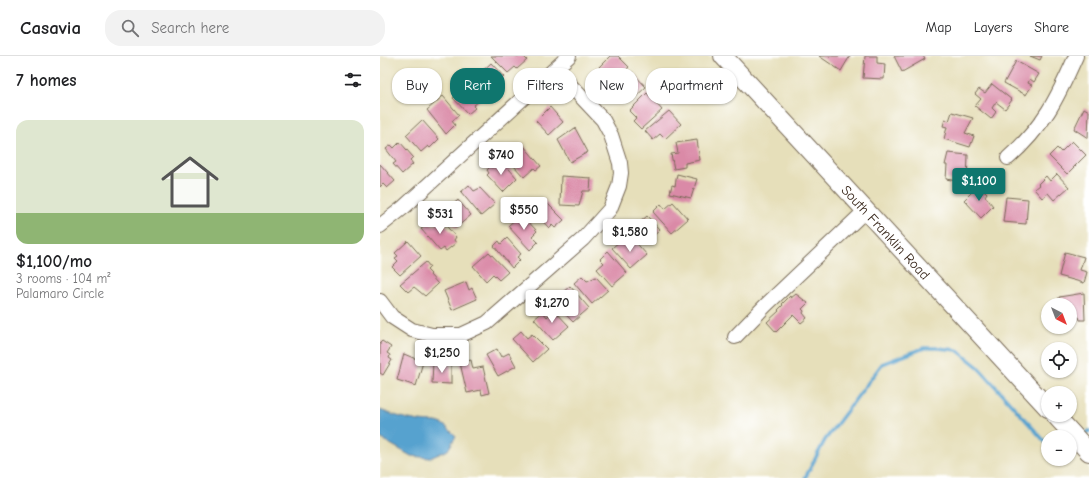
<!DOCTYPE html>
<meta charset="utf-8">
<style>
:root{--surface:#fff;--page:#f2f2f2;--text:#202124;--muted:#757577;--line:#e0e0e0;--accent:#0f766e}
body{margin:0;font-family:"Comic Neue",sans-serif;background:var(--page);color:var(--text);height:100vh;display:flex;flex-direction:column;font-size:15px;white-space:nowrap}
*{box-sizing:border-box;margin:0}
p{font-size:13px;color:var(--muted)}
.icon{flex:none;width:22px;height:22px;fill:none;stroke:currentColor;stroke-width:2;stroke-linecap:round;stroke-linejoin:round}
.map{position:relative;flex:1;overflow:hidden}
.sheet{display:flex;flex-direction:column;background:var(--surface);width:380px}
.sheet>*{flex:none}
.banner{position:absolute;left:12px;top:12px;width:380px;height:36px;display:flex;gap:8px}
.needle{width:26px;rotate:138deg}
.buttons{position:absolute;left:661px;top:242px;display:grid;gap:8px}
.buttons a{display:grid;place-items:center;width:36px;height:36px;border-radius:50%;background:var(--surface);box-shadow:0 1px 3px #0004;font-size:20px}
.price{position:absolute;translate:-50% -34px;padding:0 9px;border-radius:4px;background:#fff;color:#222;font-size:13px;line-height:26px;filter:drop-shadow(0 1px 2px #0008)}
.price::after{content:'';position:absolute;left:50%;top:24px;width:12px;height:9px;margin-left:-6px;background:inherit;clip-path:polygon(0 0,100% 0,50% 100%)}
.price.on{background:var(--accent);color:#fff}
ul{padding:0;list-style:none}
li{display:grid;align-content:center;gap:8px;height:212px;padding:0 16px}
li+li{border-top:1px solid var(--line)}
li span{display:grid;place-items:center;height:124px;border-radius:12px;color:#555}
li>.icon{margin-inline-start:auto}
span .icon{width:72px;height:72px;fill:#fffc;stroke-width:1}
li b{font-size:17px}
h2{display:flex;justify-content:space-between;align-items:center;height:48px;padding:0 16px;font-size:17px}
.chip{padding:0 14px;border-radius:16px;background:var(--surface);box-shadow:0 1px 3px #0004;font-size:14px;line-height:36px}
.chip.on{background:var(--accent);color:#fff}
header{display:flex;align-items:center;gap:24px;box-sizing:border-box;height:56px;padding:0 20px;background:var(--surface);border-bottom:1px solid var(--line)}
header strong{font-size:19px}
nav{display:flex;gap:22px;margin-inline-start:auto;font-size:14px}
.search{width:280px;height:36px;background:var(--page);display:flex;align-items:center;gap:10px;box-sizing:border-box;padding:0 14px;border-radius:16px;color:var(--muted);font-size:15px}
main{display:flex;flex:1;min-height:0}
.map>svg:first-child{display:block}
.water{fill:#57a2cf;stroke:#496676}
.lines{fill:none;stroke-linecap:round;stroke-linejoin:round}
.stream{stroke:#57a2cf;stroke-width:3.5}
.building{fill:#da8aa7}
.minor-casing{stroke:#776955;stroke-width:16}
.major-casing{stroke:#776955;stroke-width:20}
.minor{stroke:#fff;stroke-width:14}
.major{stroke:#fff;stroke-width:18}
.labels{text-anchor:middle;stroke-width:3.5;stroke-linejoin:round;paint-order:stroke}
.street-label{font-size:14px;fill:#3b2a1e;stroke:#fff}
</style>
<header>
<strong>Casavia</strong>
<div class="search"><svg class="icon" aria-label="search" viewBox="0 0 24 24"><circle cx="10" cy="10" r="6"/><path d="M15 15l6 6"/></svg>Search here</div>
<nav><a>Map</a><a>Layers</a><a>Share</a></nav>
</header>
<main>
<section class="sheet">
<h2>7 homes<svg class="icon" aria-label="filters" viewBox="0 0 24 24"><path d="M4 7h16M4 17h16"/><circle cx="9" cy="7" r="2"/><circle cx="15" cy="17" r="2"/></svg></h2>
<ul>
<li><span style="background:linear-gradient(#dfe7d0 75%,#8fb573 0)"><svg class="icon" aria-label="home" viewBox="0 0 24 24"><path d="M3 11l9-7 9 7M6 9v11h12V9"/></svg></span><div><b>$1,100/mo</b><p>3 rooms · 104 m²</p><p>Palamaro Circle</p></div></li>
</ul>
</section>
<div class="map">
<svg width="709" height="422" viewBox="0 0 709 422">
<rect width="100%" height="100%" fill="#fff"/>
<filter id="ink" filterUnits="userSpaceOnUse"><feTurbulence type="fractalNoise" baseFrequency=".025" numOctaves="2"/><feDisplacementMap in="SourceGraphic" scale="8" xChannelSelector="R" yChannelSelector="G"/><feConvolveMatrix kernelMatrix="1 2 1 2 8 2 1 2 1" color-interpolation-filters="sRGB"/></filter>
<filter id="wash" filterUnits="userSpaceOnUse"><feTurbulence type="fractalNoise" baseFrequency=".012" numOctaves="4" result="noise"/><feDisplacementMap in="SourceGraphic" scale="16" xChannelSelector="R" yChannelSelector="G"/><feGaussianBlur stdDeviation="0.9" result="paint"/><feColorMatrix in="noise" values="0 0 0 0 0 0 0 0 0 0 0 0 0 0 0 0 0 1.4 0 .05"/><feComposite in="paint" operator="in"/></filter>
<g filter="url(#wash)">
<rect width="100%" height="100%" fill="#e6dfba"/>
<!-- water -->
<path class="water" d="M0 354C11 358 22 362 34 364 57 369 56 359 76 380L68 394 50 402 31 400 0 382Z"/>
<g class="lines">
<!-- stream -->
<path class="stream" d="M702 379 709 375
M425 422 445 384 502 308 544 292H558L577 294 597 310 668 389"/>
</g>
<g id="blocks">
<!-- building -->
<path class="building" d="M111 0H143L147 4 137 13 135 11 128 17Z
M230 0H238L249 11 228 31 220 22 225 18 219 11Z
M439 0H470L461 15Z
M485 0H497V7L505 8 504 23 483 22Z
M514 0H543L545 3 522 16Z
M650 0H662L660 4Z
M636 5 659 18 654 26 650 23 648 27 652 29 646 39 624 27Z
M111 7 124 21 109 35 97 20Z
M252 16 266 31 253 43 245 39 240 44 231 35Z
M612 28 632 44 625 53 616 46 612 52 616 56 611 63 595 50 601 43 595 38 599 33 605 37Z
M86 30 91 36 93 34 101 43 93 50 95 52 88 58 73 42Z
M267 37 282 54 261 73 253 65 256 62 249 55Z
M63 40 79 59 72 65 75 69 66 78 47 54Z
M170 51 183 66 169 79 156 65Z
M704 52 709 55 708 82 694 73Z
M289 55 301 68 285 83 280 78 273 84 265 75Z
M572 56 593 62 585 77 594 80 590 91 564 83 567 71 563 70 565 63 569 65Z
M42 64 59 83 50 92 48 90 41 96 26 79Z
M195 72 208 96 190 106 178 84Z
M317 84 320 104 305 107V111L294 113 291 98 298 97 296 87Z
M692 85 706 99 687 118 669 100 677 92 681 96Z
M20 86 33 101 30 104 33 108 22 118 13 108 16 106 6 93 11 89 14 92Z
M143 89 161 110 156 114 154 112 144 121 123 98 132 91 136 95Z
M568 97 588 99 587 127 566 123 567 109H565Z
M121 104 137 122 123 136 107 119 109 117 107 114 111 110 112 112Z
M0 108 15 125 7 132 3 128 0 131Z
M297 118 317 123 311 142 290 137 292 129 295 130Z
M677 118 689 131 674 144 668 137 662 142 654 133 659 129 658 128 666 120 670 125Z
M181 120 211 122 210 135H203L199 150 180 149Z
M89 129 94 135 100 132 115 148 101 160 81 136Z
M599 129 607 137 605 140 613 150 601 162 584 144Z
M626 141 648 143 646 168 623 166Z
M78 144 91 159 76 172 62 155 67 151 68 153Z
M164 144 184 164 175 172 172 169 169 172 155 157 162 151 159 148Z
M293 146 308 163 292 177 273 156 281 148 285 153Z
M141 158 157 175 152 180 158 186 150 194 128 170Z
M267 160 280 174 265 187 250 171 257 165 259 167Z
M61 164 76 181 74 184 76 187 66 195 64 192 60 195 41 173 50 166 54 170Z
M127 182 141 198 137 201 140 204 132 212 114 190 119 185 121 188Z
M252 182 267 199 251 213 232 192 241 184 245 188Z
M28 185 41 200 20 219 12 211 18 205 15 202 18 200 15 197Z
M228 195 247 217 232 230 217 213 224 207 220 203Z
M109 196 128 216 119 224 113 218 106 225 93 210Z
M685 196 704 201 700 214 707 216 704 227 679 220Z
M46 206 50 211 47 214 51 218 50 219 58 228 45 240 34 231 28 236 20 228Z
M202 220 207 225 216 221 228 234 212 248 194 227Z
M86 226 89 234 92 232 97 243 72 254 64 235Z
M190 230 209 252 193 266 176 248 184 241 182 237Z
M704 237 705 264H700L699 261H690V249H680L679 241Z
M416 238 428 247 422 253 424 255 423 257 427 262 421 267 413 259 396 276 387 266 399 255 398 254 403 249 402 248 410 240 411 242Z
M174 254 189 270 173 284 154 263 163 256 167 261Z
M141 275 147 282 152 278 167 293 153 306 132 283Z
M2 285 11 291 7 297 10 299 9 302 12 304 3 319 0 317V287Z
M117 293 121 301 129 297 136 310 118 320 106 299Z
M24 298 43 306 36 330 17 324Z
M91 304 93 313 103 311 109 337 102 339 101 334 87 337 80 307Z
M53 306 71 309V328L52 327Z"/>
</g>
</g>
<g filter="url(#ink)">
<use href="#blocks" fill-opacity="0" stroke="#776955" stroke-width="1"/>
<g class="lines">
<defs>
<path id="minor" d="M628 102C664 70 677 43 696 0
M0 170 24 151 189 0
M0 245 12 261 32 274 52 279H81L107 267 203 183 230 153 239 130 241 117 240 107 231 79 223 64 175 13
M355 281 386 249 486 154"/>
<g id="major">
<path id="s1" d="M343 0 668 352"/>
<path d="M675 359 709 396"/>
</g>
</defs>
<!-- minor casing -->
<use href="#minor" class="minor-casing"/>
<!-- major casing -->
<use href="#major" class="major-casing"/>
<!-- minor -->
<use href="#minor" class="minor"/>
<!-- major -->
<use href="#major" class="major"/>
</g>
</g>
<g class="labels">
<!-- street labels -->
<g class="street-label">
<text dy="5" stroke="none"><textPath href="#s1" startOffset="240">South Franklin Road</textPath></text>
</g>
</g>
</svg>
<div class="buttons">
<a><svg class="needle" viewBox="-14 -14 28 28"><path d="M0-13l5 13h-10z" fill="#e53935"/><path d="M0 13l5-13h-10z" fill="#757577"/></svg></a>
<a><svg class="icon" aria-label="locate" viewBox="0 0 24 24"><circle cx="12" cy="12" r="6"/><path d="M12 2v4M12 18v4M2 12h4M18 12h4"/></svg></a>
<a>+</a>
<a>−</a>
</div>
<b class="price" style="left:121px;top:120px">$740</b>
<b class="price on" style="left:599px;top:146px">$1,100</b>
<b class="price" style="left:144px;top:175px">$550</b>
<b class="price" style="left:60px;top:179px">$531</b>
<b class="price" style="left:250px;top:197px">$1,580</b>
<b class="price" style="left:172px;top:268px">$1,270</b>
<b class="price" style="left:62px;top:318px">$1,250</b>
<div class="banner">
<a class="chip">Buy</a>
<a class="chip on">Rent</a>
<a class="chip">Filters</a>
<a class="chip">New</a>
<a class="chip">Apartment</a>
</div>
</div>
</main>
